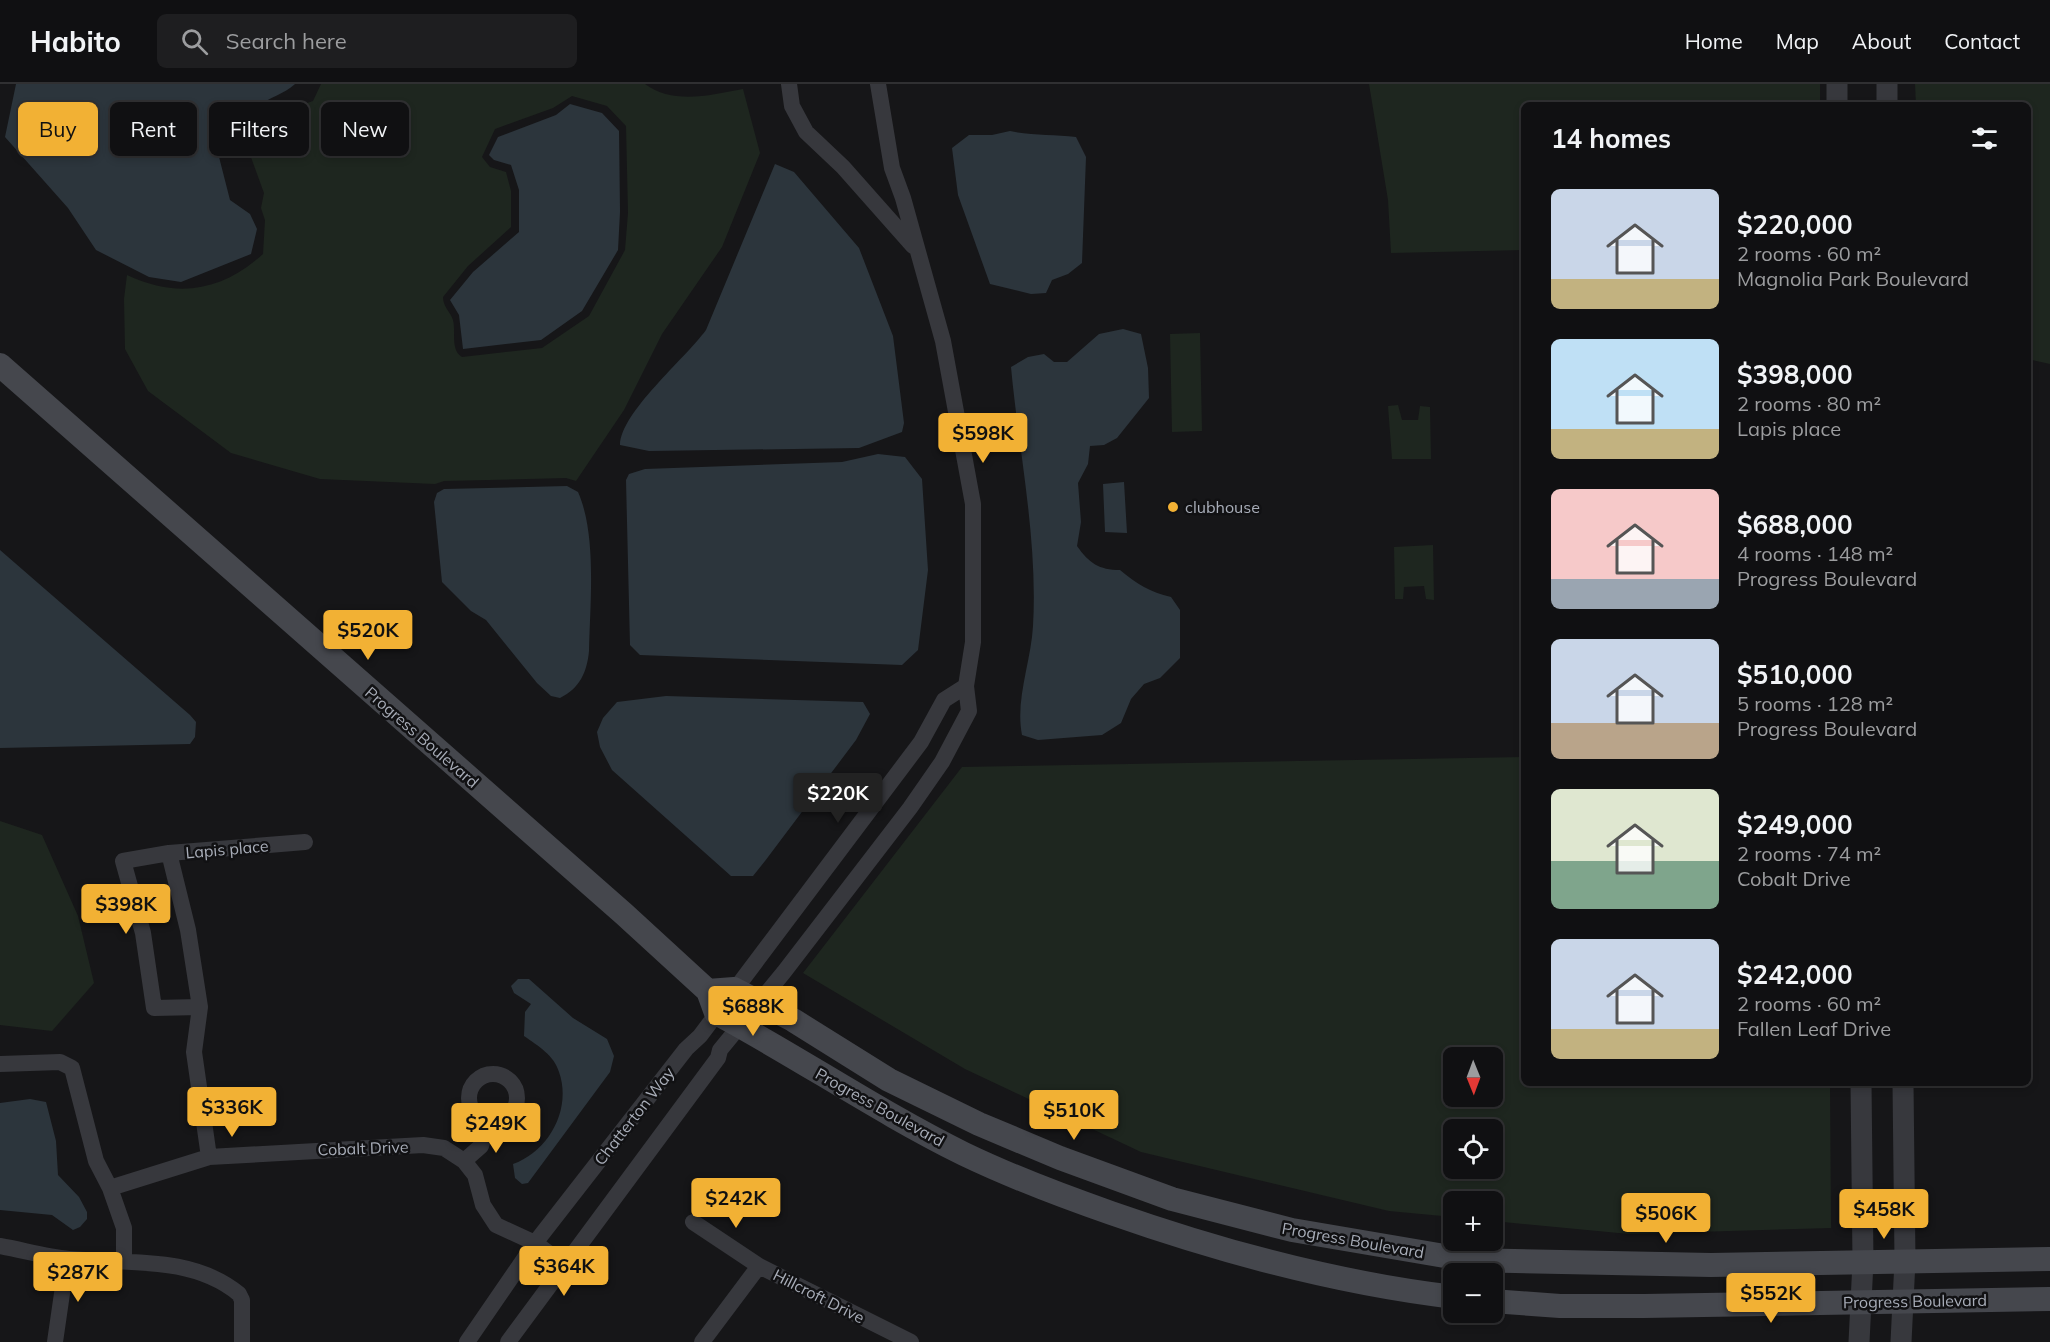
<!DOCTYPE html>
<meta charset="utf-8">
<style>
:root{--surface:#101012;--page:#1e1e20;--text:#f1f3f6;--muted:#9c9d9f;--line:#303032;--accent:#f2b134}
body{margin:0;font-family:Mulish,sans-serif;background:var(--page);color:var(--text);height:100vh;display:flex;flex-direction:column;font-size:22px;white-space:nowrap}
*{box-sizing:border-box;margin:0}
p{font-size:20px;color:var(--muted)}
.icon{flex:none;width:33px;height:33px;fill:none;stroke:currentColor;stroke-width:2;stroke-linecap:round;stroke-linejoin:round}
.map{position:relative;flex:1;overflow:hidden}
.details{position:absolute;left:1521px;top:18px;width:510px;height:984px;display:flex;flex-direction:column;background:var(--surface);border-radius:9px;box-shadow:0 3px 9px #0003,0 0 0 2px var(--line)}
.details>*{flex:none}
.top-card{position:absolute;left:18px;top:18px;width:570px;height:54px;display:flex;gap:12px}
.needle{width:39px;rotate:179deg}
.tools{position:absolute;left:1443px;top:963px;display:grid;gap:12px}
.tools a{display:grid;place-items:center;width:60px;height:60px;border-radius:9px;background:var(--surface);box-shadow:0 3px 9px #0003,0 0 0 2px var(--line);font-size:30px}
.price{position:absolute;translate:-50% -51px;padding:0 14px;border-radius:6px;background:var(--accent);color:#111;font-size:20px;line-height:39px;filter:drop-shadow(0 2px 3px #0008)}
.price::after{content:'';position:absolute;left:50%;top:36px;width:18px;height:14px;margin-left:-9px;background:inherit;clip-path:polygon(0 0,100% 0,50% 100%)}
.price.selected{background:#222;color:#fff}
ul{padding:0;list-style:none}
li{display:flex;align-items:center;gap:18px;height:150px;padding:0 30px}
li span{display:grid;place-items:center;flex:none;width:168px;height:120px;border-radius:9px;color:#555}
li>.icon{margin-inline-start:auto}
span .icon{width:72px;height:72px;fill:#fffc;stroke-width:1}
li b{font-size:26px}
h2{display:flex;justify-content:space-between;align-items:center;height:72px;padding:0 30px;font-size:26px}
.tag{padding:0 21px;border-radius:9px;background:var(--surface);box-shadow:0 3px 9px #0003,0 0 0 2px var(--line);font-size:21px;line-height:54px}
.tag.selected{background:var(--accent);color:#111}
header{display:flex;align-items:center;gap:36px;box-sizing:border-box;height:84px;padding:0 30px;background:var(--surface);border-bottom:2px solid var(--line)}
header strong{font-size:28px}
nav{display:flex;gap:33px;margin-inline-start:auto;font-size:21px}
.search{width:420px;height:54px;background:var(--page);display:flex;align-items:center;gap:15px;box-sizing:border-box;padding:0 21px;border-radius:9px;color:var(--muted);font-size:22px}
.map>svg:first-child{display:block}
.green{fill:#1e261f;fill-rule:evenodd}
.water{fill:#2c353c}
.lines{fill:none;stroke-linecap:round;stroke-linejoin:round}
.minor{stroke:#37383d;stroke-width:16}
.tertiary{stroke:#37383d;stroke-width:21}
.secondary{stroke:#45474d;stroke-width:24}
.poi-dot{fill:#f2b134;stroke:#111113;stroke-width:2}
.labels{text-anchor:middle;stroke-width:5;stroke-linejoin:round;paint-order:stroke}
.poi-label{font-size:16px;fill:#a8adb8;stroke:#111113;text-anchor:start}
.street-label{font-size:16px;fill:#a8adb8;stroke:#111113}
</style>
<header>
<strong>Habito</strong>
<div class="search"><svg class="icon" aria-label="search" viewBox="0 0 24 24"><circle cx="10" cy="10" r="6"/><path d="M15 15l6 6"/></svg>Search here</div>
<nav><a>Home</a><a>Map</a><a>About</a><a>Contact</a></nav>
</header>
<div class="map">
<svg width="2050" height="1258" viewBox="0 0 2050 1258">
<rect width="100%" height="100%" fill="#161618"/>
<!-- green -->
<path class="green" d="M321 0H645C673 21 711 11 743 5L760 69 722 163 662 250 624 326 576 397 566 394 444 397 435 400 320 395 231 369 148 307 125 265 124 215 127 191C178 215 222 207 263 170L265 136 261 124 264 109 248 65 266 33 313 17ZM572 12 607 22 626 42 628 129 625 166 589 232 542 264 462 273C450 266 456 247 453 236 450 227 443 223 443 213L468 182 511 143V107L506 88 490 83 482 73 495 45 553 24Z
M1369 0H1820V21H1524V166L1391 169 1388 116Z
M1915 0H2050V280L2028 275V21H1916Z
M1200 249 1202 347 1172 348 1170 250Z
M1398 321 1402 336H1418L1420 322 1430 323 1431 375H1392L1388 322Z
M1433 461 1434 516 1426 515 1424 502 1404 503 1403 515H1395L1394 463Z
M1524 673V999H1830L1831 1144 1629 1150 1493 1137 1492 1118H1454L1453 1133 1389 1127 1141 1068 965 985 803 889 962 683ZM1454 974H1492V1012H1454ZM1454 1046H1492V1084H1454Z
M0 737 42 751 78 832 94 899 52 947 0 941Z"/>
<!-- water -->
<path class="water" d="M16 0H295C284 10 270 13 258 22 240 34 228 50 218 69L230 116 250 130 257 145 251 170 181 198 149 193 96 166 68 124 5 53Z
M570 20 602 29 619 47 620 128 618 166 582 227 541 256 463 265 459 231 450 216 473 188 519 148V106L511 81 494 76 489 71 498 53 556 31Z
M1010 47C1032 52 1054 50 1076 53L1086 73 1082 179 1068 190 1052 196 1046 209 1031 210 990 200 958 111 952 64 969 51H992Z
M775 80 794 88 859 164 893 252 904 339 902 348 859 364 649 367 620 361C621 328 684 276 706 246Z
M1123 245 1141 250 1148 284 1149 314 1117 354 1104 361 1090 362 1088 380 1078 399 1081 438 1077 462C1089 479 1099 486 1120 486 1137 500 1150 508 1171 513L1180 526V574L1160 594 1144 600 1131 615 1121 639 1102 651 1038 656 1022 651C1015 616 1031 578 1033 542 1038 456 1019 369 1011 283L1028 273 1044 270 1054 278H1067L1099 250Z
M878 370 905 373 922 395 928 486 918 566 902 581 640 571 630 561 626 396 629 390 645 385 842 378Z
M1124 398 1127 449 1105 448 1103 400Z
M567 402 578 408C597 451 590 519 589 567 587 588 580 604 560 614L551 612 537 599 486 536 471 527 442 498 434 418 437 409 444 405Z
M0 466 190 631 196 638 195 653 190 660 0 664Z
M666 612 863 618 870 630 856 656 765 777 753 792H731L612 686 600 663 597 648 603 634 617 618Z
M518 895H529L573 934 607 955 614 972 610 988 528 1099 522 1100 515 1094 513 1080C549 1067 572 1025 559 988 554 971 538 962 524 952L525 928 531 920 514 909 511 902Z
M30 1015 46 1018 56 1057 58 1091 79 1113 87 1128V1135L80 1143 73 1146 52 1131 0 1126V1019Z"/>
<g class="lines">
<!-- minor -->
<path class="minor" d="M789 0 792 22 806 48 843 83 913 162
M169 769 123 777 143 849 154 924 200 923
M0 980 60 978 72 984 96 1077 110 1104 124 1144V1177
M469 1014a24 24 0 1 1 48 0a24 24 0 1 1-48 0Z
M209 1073 194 968 200 923 188 846 169 769 305 758
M464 1077 481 1062 488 1038
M110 1104 209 1073 423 1061 444 1064 464 1077 475 1091 483 1121 496 1141 535 1159 566 1182
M693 1138 759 1182 911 1258
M0 1162C23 1166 46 1173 69 1175 125 1180 192 1171 239 1210L242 1216V1258
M55 1258 67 1175
M467 1258 535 1159 686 965 700 952 921 658 944 616 966 602
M508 1258 718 974 720 966 784 888 910 724 942 678 969 627 966 602 973 558V420L943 257 903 114 892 84 878 0
M702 1258 759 1182"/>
<!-- tertiary -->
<path class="tertiary" d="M1837 0V21
M1887 0V21
M1859 1258 1863 1178 1861 999
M1901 1258 1905 1177 1903 999"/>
<!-- secondary -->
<path class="secondary" d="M0 281 624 830 708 907 716 929C800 974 879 1028 964 1070 1012 1093 1062 1112 1111 1129 1222 1168 1336 1199 1454 1213
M708 907 734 905 793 936 889 996 979 1040 1060 1074 1172 1115 1292 1146 1468 1176 1711 1181 2050 1175
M1492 1217 1560 1222H1644L2050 1215"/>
</g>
<!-- markers -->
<circle class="poi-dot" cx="1173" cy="423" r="6"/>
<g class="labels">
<!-- poi labels -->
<g class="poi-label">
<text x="1185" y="429">clubhouse</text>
</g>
<!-- street labels -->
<g class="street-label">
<text transform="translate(422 653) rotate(41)" y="6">Progress Boulevard</text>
<text transform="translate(227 765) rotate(-5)" y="6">Lapis place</text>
<text transform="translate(880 1023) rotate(29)" y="6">Progress Boulevard</text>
<text transform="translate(634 1032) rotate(-52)" y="6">Chatterton Way</text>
<text transform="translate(363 1064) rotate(-2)" y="6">Cobalt Drive</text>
<text transform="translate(1353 1156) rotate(10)" y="6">Progress Boulevard</text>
<text transform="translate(819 1212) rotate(27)" y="6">Hillcroft Drive</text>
<text transform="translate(1915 1217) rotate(-1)" y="6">Progress Boulevard</text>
</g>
</g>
</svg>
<div class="tools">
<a><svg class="needle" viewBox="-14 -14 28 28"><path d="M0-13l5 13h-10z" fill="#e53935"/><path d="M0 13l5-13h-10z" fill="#9c9d9f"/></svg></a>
<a><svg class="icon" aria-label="locate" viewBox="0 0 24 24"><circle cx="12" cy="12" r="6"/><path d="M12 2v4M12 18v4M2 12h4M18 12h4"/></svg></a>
<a>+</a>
<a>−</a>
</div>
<b class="price" style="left:983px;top:380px">$598K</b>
<b class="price" style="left:368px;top:577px">$520K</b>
<b class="price selected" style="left:838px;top:740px">$220K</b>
<b class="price" style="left:126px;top:851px">$398K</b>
<b class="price" style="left:753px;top:953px">$688K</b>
<b class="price" style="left:232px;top:1054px">$336K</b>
<b class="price" style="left:1074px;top:1057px">$510K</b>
<b class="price" style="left:496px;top:1070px">$249K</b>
<b class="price" style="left:736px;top:1145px">$242K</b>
<b class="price" style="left:1884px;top:1156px">$458K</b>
<b class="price" style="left:1666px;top:1160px">$506K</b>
<b class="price" style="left:564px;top:1213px">$364K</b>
<b class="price" style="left:78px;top:1219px">$287K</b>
<b class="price" style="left:1771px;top:1240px">$552K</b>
<div class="top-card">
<a class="tag selected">Buy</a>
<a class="tag">Rent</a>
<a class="tag">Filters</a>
<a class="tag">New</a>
</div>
<section class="details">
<h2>14 homes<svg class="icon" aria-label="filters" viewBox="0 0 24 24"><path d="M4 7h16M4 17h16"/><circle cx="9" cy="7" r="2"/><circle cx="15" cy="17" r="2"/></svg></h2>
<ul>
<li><span style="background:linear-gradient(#c9d6e8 75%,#c2b280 0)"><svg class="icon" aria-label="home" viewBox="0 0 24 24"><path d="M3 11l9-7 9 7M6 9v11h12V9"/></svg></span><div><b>$220,000</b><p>2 rooms · 60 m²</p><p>Magnolia Park Boulevard</p></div></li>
<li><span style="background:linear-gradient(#bfe0f5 75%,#c2b280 0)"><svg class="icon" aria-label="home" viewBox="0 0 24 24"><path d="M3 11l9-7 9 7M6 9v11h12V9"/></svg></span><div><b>$398,000</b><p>2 rooms · 80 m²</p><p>Lapis place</p></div></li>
<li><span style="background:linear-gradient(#f6c9c9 75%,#9aa5b1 0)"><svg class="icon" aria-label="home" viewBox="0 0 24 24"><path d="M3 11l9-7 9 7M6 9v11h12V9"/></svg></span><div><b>$688,000</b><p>4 rooms · 148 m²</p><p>Progress Boulevard</p></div></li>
<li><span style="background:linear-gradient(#c9d6e8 70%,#b9a48a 0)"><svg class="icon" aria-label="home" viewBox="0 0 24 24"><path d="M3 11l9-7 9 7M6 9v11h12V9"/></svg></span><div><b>$510,000</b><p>5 rooms · 128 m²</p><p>Progress Boulevard</p></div></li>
<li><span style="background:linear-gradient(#dfe7d0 60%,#7fa58c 0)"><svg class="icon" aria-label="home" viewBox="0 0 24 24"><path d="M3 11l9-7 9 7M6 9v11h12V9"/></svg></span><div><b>$249,000</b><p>2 rooms · 74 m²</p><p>Cobalt Drive</p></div></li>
<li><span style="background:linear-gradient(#c9d6e8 75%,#c2b280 0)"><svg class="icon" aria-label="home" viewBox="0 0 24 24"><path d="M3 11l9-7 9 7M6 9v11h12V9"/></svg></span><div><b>$242,000</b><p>2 rooms · 60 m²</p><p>Fallen Leaf Drive</p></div></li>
</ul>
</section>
</div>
